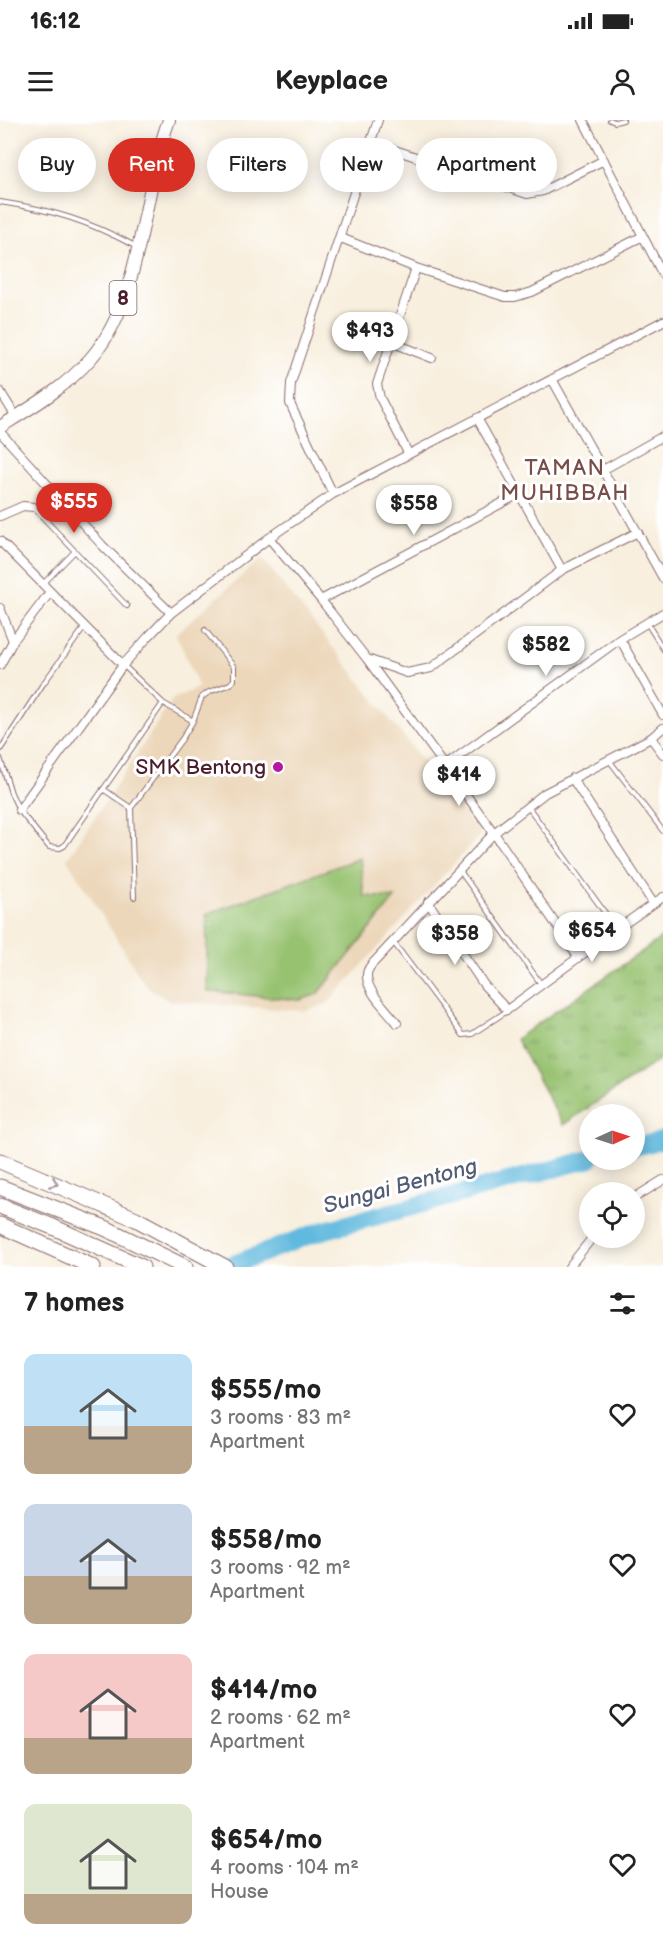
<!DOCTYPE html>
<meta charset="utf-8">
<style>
:root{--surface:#fff;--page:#f2f2f2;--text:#222;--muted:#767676;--accent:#d93025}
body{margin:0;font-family:"Balsamiq Sans",sans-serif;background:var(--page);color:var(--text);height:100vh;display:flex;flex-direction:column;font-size:22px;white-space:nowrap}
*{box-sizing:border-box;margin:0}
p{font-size:20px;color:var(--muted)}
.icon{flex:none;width:33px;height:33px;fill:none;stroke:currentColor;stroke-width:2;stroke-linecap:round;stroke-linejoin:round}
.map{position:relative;height:1147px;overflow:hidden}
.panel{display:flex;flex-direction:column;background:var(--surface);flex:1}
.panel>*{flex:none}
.guide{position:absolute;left:18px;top:18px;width:627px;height:54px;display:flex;gap:12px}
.needle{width:39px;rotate:87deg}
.fabs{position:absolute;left:579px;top:984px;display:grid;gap:12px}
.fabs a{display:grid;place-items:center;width:66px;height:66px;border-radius:50%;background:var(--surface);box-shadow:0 3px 15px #0003;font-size:30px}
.price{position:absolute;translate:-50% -51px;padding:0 14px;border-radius:21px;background:#fff;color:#222;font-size:20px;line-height:39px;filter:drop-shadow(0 2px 3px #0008)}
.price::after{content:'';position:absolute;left:50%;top:36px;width:18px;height:14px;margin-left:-9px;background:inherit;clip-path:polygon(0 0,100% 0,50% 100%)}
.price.on{background:var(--accent);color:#fff}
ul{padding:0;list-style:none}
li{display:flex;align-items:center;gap:18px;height:150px;padding:0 24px}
li span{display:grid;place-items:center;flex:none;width:168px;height:120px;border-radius:12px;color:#555}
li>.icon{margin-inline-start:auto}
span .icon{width:72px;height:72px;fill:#fffc;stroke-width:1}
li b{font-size:26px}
h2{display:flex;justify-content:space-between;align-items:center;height:72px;padding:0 24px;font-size:26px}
.tag{padding:0 21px;border-radius:27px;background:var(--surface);box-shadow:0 3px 15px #0003;font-size:21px;line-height:54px}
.tag.on{background:var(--accent);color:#fff}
.status{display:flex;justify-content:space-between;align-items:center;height:42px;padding:0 30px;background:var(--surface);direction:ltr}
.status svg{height:16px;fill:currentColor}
header{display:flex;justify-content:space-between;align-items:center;height:78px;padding:0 24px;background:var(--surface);font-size:27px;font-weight:800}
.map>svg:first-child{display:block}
.built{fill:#ecd7ba}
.grass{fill:url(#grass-tufts);stroke:#70704e;stroke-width:1.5}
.park{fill:#97c270;stroke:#70704e;stroke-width:1.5}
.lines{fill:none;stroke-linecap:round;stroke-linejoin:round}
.river{stroke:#61b9de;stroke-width:18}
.lane-casing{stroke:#87686a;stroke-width:6}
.street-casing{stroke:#87686a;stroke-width:10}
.primary-casing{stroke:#87686a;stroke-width:14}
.highway-casing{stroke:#87686a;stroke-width:17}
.lane{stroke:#fff;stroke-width:4}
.street{stroke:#fff;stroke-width:8}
.primary{stroke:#fff;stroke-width:12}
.highway{stroke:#fff;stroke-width:15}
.oneway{stroke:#ae9aa0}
.poi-dot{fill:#b5179e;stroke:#fff;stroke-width:2}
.labels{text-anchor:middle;stroke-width:6;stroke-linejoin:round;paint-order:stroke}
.shield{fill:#fff;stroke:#80626b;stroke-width:1.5}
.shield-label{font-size:20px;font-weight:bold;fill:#4a1f2b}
.poi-label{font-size:21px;fill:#4a1f2b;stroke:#fff;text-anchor:end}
.neighbourhood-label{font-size:22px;letter-spacing:1.5px;fill:#7a4d48;stroke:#fff}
.water-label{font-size:22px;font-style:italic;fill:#535d73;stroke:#fff}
</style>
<div class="status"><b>16:12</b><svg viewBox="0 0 49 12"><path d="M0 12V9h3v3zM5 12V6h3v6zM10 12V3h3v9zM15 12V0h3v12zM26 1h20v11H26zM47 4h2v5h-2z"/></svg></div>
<header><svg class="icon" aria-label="menu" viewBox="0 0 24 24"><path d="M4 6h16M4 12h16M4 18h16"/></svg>Keyplace<svg class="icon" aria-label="person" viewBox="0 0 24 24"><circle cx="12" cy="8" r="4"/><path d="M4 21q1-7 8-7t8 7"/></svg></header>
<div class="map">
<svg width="663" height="1147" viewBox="0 0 663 1147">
<defs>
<pattern id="grass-tufts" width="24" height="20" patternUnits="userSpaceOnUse" patternTransform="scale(1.5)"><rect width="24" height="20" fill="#97c270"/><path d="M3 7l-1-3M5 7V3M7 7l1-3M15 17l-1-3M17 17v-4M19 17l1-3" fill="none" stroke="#7d9d5c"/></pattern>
</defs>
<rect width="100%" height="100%" fill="#fff"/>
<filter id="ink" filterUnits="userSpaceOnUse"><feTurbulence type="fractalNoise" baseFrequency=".0167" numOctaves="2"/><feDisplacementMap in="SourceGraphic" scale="12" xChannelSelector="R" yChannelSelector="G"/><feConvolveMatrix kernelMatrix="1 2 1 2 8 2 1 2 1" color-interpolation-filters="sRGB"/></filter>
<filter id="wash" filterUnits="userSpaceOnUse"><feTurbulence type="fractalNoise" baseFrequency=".008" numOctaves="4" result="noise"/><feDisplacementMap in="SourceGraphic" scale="24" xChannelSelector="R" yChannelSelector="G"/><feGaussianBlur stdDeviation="1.35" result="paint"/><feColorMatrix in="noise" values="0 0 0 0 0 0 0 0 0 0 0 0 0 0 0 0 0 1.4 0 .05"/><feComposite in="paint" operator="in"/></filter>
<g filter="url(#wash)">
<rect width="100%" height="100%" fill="#f8efde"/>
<!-- built -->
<path class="built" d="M262 438 481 714 327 884 305 891 169 881 146 866 67 739 173 579 199 567 176 514Z"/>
<!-- grass -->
<path class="grass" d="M663 817V937L563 1005 516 919Z"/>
<!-- park -->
<path class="park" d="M360 738 364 776 395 778 318 874 300 880 207 871V794Z"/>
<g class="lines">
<!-- river -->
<path class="river" d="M634 1027 663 1020
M226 1147 318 1112 590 1039"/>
</g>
</g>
<g filter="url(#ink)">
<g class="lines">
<defs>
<path id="lane" d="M610 0 615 2 623 0
M0 82C53 90 88 101 135 126
M33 387 127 486
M43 464 74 432
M647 503 663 529
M123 545 163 583 193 601
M0 630 43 564 84 508
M0 638 11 673 19 690 49 727 60 728 64 726 163 583
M609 640 663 711
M103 669 131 688
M529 688 616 808
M460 751 541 864
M134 777 131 688 182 619 193 601 202 577 209 572 230 564 234 560V547L205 510
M394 823 463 915 472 914 507 891"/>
<path id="street" d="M583 0 663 155
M371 22 527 74 543 71 604 40
M341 118 416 148 505 177H515L532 172 643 116
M391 222 432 238
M552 259 663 458
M0 271 16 297
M477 298 562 450
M0 312 102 425 171 493
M408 333 380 278 377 264 416 148
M603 350 663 316
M333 374 293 290 290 283 291 263 378 0
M0 396 23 386 33 387
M269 418 321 480 367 539 407 553 431 548 562 450 638 412
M0 421 123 545
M321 480 519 374
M0 488 13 521
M620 519 663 595
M367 539 494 713 578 837
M0 545 13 521 50 472
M651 618 663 634
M445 646 620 519 663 493
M572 658 653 783
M19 690 123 545 149 516 171 493 269 418 333 374 663 201
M428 782 484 865 507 890 617 809 663 777
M397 903C388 890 366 872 367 855 367 848 373 843 377 839L494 713 545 673 651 618 663 608
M634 1078 663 1060
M569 1147 592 1118"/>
<path id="primary" d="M0 307C32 287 66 267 91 238 143 179 142 71 169 0"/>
<path id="highway" d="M0 1041 136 1099 225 1147
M0 1067 105 1108 185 1147
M0 1086 53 1107 142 1147
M0 1105 93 1147"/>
</defs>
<!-- lane casing -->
<use href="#lane" class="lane-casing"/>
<!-- street casing -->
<use href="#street" class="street-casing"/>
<!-- primary casing -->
<use href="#primary" class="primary-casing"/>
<!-- highway casing -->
<use href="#highway" class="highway-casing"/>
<!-- lane -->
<use href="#lane" class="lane"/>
<!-- street -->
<use href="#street" class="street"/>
<!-- primary -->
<use href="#primary" class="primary"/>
<!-- highway -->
<use href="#highway" class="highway"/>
</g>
<!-- one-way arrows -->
<defs><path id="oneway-chevron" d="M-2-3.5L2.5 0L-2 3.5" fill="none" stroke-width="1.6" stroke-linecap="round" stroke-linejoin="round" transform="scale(1.5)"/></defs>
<use class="oneway" href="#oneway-chevron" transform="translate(54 1063) rotate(23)"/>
</g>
<!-- markers -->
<circle class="poi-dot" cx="278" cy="647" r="6"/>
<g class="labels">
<!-- shield labels -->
<rect class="shield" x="109.5" y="161" width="27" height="34" rx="4.5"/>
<g class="shield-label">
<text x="123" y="185">8</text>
</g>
<!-- poi labels -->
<g class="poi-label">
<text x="266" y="654">SMK Bentong</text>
</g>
<!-- neighbourhood labels -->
<g class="neighbourhood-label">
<text x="565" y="355">TAMAN<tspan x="565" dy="25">MUHIBBAH</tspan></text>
</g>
<!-- water labels -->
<g class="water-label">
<text transform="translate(400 1065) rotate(-15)" y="8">Sungai Bentong</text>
</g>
</g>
</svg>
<div class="fabs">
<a><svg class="needle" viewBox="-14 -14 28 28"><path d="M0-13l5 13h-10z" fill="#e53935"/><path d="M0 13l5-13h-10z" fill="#767676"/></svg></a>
<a><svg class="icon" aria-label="locate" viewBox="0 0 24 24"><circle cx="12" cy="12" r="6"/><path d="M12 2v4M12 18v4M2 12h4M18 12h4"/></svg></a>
</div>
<b class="price" style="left:370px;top:243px">$493</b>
<b class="price on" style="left:74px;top:414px">$555</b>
<b class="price" style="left:414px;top:416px">$558</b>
<b class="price" style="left:546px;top:557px">$582</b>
<b class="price" style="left:459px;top:687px">$414</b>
<b class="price" style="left:592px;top:843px">$654</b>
<b class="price" style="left:455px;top:846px">$358</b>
<div class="guide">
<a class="tag">Buy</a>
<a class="tag on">Rent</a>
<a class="tag">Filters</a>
<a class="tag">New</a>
<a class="tag">Apartment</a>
</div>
</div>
<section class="panel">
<h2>7 homes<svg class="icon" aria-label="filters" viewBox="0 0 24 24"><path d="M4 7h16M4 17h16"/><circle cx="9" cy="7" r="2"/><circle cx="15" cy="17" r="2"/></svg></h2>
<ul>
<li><span style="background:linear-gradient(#bfe0f5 60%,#b9a48a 0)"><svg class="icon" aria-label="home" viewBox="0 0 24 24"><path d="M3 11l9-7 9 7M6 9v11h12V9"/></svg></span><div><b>$555/mo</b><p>3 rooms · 83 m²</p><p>Apartment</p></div><svg class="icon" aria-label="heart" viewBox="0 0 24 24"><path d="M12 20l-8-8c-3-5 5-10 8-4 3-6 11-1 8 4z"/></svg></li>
<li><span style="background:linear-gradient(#c9d6e8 60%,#b9a48a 0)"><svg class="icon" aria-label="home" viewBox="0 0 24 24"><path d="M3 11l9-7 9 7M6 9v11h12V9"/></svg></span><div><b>$558/mo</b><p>3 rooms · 92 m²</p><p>Apartment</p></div><svg class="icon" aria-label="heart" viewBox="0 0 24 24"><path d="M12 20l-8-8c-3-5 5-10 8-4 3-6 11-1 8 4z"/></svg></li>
<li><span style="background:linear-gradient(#f6c9c9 70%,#b9a48a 0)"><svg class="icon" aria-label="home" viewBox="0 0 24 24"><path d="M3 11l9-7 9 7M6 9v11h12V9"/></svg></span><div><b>$414/mo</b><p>2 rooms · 62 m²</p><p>Apartment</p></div><svg class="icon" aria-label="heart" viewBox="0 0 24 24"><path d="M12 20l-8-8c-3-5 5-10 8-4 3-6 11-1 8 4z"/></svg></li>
<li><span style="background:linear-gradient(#dfe7d0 75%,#b9a48a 0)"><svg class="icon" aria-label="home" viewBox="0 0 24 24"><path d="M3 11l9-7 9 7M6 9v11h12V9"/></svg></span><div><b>$654/mo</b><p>4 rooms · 104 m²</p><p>House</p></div><svg class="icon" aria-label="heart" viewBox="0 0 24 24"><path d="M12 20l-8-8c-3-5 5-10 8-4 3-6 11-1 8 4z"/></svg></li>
</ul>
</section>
